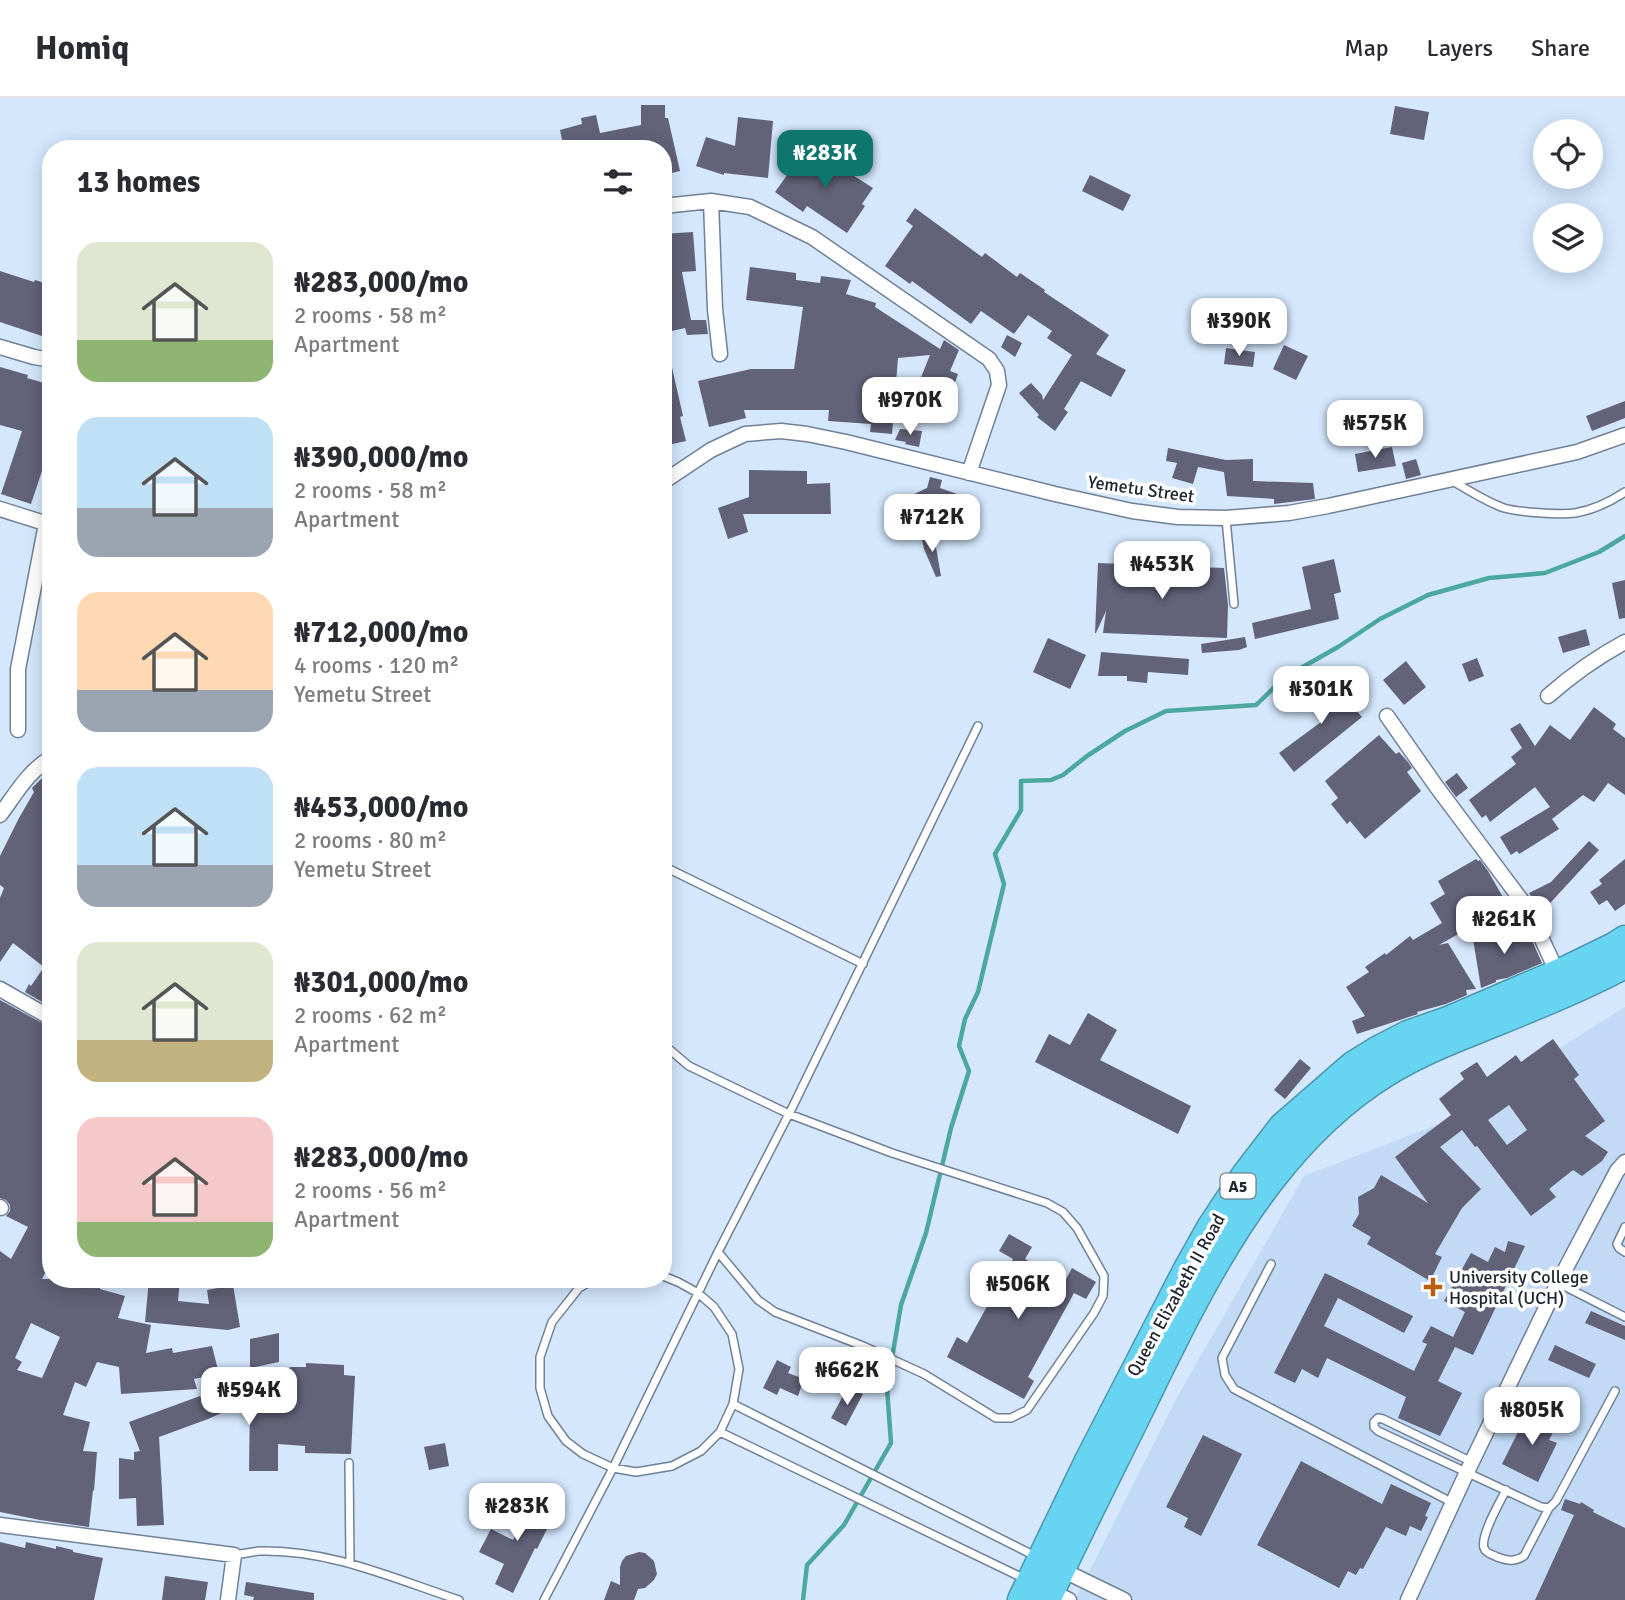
<!DOCTYPE html>
<meta charset="utf-8">
<style>
:root{--surface:#fff;--page:#f2f2f3;--text:#2b2b33;--muted:#7c7c81;--line:#e1e1e2;--accent:#0f766e}
body{margin:0;font-family:Signika,sans-serif;background:var(--page);color:var(--text);height:100vh;display:flex;flex-direction:column;font-size:26px;white-space:nowrap}
*{box-sizing:border-box;margin:0}
p{font-size:23px;color:var(--muted)}
.icon{flex:none;width:38px;height:38px;fill:none;stroke:currentColor;stroke-width:2;stroke-linecap:round;stroke-linejoin:round}
.map{position:relative;flex:1;overflow:hidden}
.sheet{position:absolute;left:42px;top:42px;width:630px;height:1148px;display:flex;flex-direction:column;background:var(--surface);border-radius:28px;box-shadow:0 4px 18px #0003}
.sheet>*{flex:none}
.controls{position:absolute;left:1533px;top:21px;display:grid;gap:14px}
.controls a{display:grid;place-items:center;width:70px;height:70px;border-radius:50%;background:var(--surface);box-shadow:0 4px 18px #0003;font-size:35px}
.price{position:absolute;translate:-50% -60px;padding:0 16px;border-radius:14px;background:#fff;color:#222;font-size:23px;line-height:46px;filter:drop-shadow(0 2px 4px #0008)}
.price::after{content:'';position:absolute;left:50%;top:42px;width:21px;height:16px;margin-left:-10px;background:inherit;clip-path:polygon(0 0,100% 0,50% 100%)}
.price.on{background:var(--accent);color:#fff}
ul{padding:0;list-style:none}
li{display:flex;align-items:center;gap:21px;height:175px;padding:0 35px}
li span{display:grid;place-items:center;flex:none;width:196px;height:140px;border-radius:21px;color:#555}
li>.icon{margin-inline-start:auto}
span .icon{width:84px;height:84px;fill:#fffc;stroke-width:1}
li b{font-size:30px}
h2{display:flex;justify-content:space-between;align-items:center;height:84px;padding:0 35px;font-size:30px}
header{display:flex;align-items:center;gap:42px;box-sizing:border-box;height:98px;padding:0 35px;background:var(--surface);border-bottom:2px solid var(--line)}
header strong{font-size:33px}
nav{display:flex;gap:38px;margin-inline-start:auto;font-size:24px}
.map>svg:first-child{display:block}
.built{fill:#c2daf6}
.lines{fill:none;stroke-linecap:round;stroke-linejoin:round}
.stream{stroke:#4ca79e;stroke-width:4.5}
.building{fill:#626279;fill-rule:evenodd}
.lane-casing{stroke:#708195;stroke-width:10}
.street-casing{stroke:#708195;stroke-width:17}
.highway-casing{stroke:#4d96ac;stroke-width:31}
.lane{stroke:#fff;stroke-width:7}
.street{stroke:#fff;stroke-width:14}
.highway{stroke:#67d4f2;stroke-width:28}
.poi-dot{fill:#bb5e0d;stroke:#fff;stroke-width:2.5}
.labels{text-anchor:middle;stroke-width:7;stroke-linejoin:round;paint-order:stroke}
.shield{fill:#fff;stroke:#61666b;stroke-width:2}
.shield-label{font-size:16px;font-weight:bold;fill:#1d242b}
.street-label{font-size:18px;fill:#1d242b;stroke:#fff}
.poi-label{font-size:18px;fill:#1d242b;stroke:#fff;text-anchor:start}
</style>
<header>
<strong>Homiq</strong>
<nav><a>Map</a><a>Layers</a><a>Share</a></nav>
</header>
<div class="map">
<svg width="1625" height="1502" viewBox="0 0 1625 1502">
<rect width="100%" height="100%" fill="#d4e7fd"/>
<!-- built -->
<path class="built" d="M1625 909V1502H1075L1176 1301 1304 1078 1439 1026Z"/>
<g class="lines">
<!-- stream -->
<path class="stream" d="M803 1502 807 1467 844 1427 891 1345 887 1290 901 1207 926 1135 951 1030 969 973 959 948 965 921 978 894 1004 786 995 756 1021 712V683L1051 682 1063 677 1087 658 1125 633 1166 613 1256 607 1285 579 1338 549 1380 521 1428 497 1489 480 1545 475 1599 454 1625 438"/>
</g>
<!-- building -->
<path class="building" d="M641 7H665V20H668L680 73 663 77V51H564L560 32 582 26 581 20 596 17 600 35 641 27Z
M1395 8 1429 14 1424 42 1390 36Z
M738 19 773 23 768 80 724 75V77L696 68 706 39 735 48Z
M808 48 850 78 851 76 873 90 862 106 865 108 847 135 807 108 803 114 775 94Z
M1090 77 1131 97 1123 113 1082 93Z
M915 110 982 159 985 155 1017 179 1020 175 1045 192 1044 194 1109 237 1096 256 1126 272 1111 299 1081 283 1064 311 1068 314 1055 333 1037 319 1039 317 1019 295 1031 285 1042 297 1043 302 1072 257 1047 240 1052 233 1028 217 1014 236 981 213 971 226 912 183 910 186 885 168 913 128 906 123Z
M693 134 696 173 682 174 691 222H706L708 236 687 237 685 230 663 235V136Z
M750 169 796 175V182L820 185 821 178 851 182 846 196 876 205 875 209 940 251 944 242 959 252 950 273 958 276 942 321 940 322 909 309 930 257 898 260 892 336 870 334 871 326 828 323 829 312H744L746 320 709 329 698 283 751 271H794L803 209 746 202Z
M0 173 34 184 35 182 51 187V231L48 240 0 224Z
M1007 237 1022 245 1015 259 1001 249Z
M1284 247 1308 258 1296 282 1273 271Z
M1226 250 1255 254 1253 269 1224 266Z
M668 252 683 318 680 319 686 343 668 347 663 326V253Z
M0 269 28 277 27 280 51 287V346L31 406 1 396 22 333 0 327Z
M1625 303V320L1592 333 1586 318Z
M900 331 922 333 919 349 905 346 906 344 895 342Z
M1392 349 1396 368 1358 374 1355 356Z
M1168 350 1226 362 1253 361V383L1313 385 1315 401 1274 406V401L1227 398 1224 374 1198 369 1193 386 1172 380 1177 365 1166 363Z
M1416 361 1421 377 1406 381 1402 365Z
M749 372 807 373V386L830 385 831 416H743L748 434 728 441 718 410 749 399Z
M930 379 942 382 940 390 960 397 956 409 935 402 917 411 910 398 927 390Z
M934 438 941 478 936 479 924 451 922 441Z
M1334 461 1341 494 1334 496 1339 521 1255 541 1252 525 1311 511 1302 469Z
M1098 465 1224 470 1228 507 1227 540 1103 535 1106 513 1096 535H1095Z
M1625 482V520L1619 521 1612 485Z
M1586 531 1590 547 1563 555 1558 539Z
M1245 539 1247 549 1239 552 1202 555 1201 546Z
M1048 540 1086 557 1070 591 1033 574Z
M1101 554 1189 561 1188 577 1148 574 1147 585 1127 583V578H1098Z
M1477 560 1484 578 1469 584 1462 566Z
M1406 563 1426 589 1404 607 1383 582Z
M1325 582 1341 606 1347 601 1362 619 1294 674 1279 655 1321 624 1304 596Z
M1594 609 1616 626 1613 631 1625 640V697L1608 685 1594 704 1583 697 1552 721 1559 731 1519 756 1517 753 1511 757 1500 739 1550 709 1535 689 1490 724 1486 717 1482 720 1469 702 1516 666 1511 659 1522 650 1510 631 1520 625 1535 648 1550 627 1570 642Z
M1379 637 1396 656 1399 654 1408 664 1412 670 1407 674 1421 693 1365 741 1350 723 1347 726 1331 706 1338 700 1325 683Z
M1457 675 1468 690 1456 699 1445 684Z
M42 680 51 691V903L49 908 25 894 29 886 31 888 44 869 13 845 0 864V800L4 790 0 787V758L19 720 34 694 32 690Z
M1589 743 1599 752 1541 815 1529 795 1551 784Z
M1476 761 1478 763 1480 762 1488 773 1508 808 1439 847 1448 845 1476 891 1466 892 1467 897 1446 906 1417 914 1418 916 1357 936 1352 923 1365 918 1346 889 1369 874 1365 869 1385 855 1386 857 1410 838 1413 842 1442 825 1430 805 1445 796 1438 783Z
M1625 761V806L1615 813 1607 802 1599 807 1590 794 1602 786 1599 782Z
M1522 833 1527 838 1529 836 1542 865 1507 880 1496 882V884L1481 890 1473 841Z
M0 902 51 930V1164L42 1181H99L97 1187 101 1188 100 1191 125 1198 118 1220 151 1227 146 1255 172 1250 173 1255 212 1248 219 1276 194 1281 197 1291 121 1296 119 1269 97 1264 86 1289 75 1284 63 1317 90 1324 83 1353 97 1354 94 1393 93 1392 89 1429 40 1422 0 1414V1153L11 1161 28 1129 6 1118 10 1113V1107L6 1102 0 1100ZM31 1225 60 1239 42 1280 17 1272 22 1264 15 1260Z
M1088 915 1117 932 1100 962 1191 1008 1178 1036 1035 964 1049 936 1070 947Z
M1553 941 1579 977 1574 981 1605 1023 1585 1038 1608 1054 1602 1063 1582 1078 1573 1072 1549 1091 1556 1099 1531 1118 1477 1048 1475 1049 1462 1032 1440 1049 1481 1091 1462 1110 1435 1156 1442 1159 1430 1183 1367 1146 1371 1139 1352 1128 1359 1116 1358 1099 1374 1090 1381 1077 1428 1105 1395 1059 1451 1017 1439 1001 1464 981 1460 975 1477 964 1487 979 1516 957 1521 964ZM1509 1007 1527 1032 1507 1047 1488 1022Z
M1300 961 1311 970 1285 1001 1274 992Z
M1009 1136 1032 1149 1025 1161 1065 1183 1072 1170 1096 1184 1086 1201 1074 1195 1028 1279 1034 1283 1024 1301 947 1259 957 1239 967 1245 1013 1161 999 1153Z
M1508 1143 1525 1148 1473 1257 1455 1249 1438 1283 1462 1295 1440 1338 1398 1320 1406 1299 1327 1260 1318 1280 1302 1271 1295 1285 1274 1275 1325 1175 1413 1218 1404 1235 1338 1200 1324 1228 1414 1273 1427 1246 1422 1244 1431 1228 1453 1239 1465 1214 1444 1203 1471 1155 1488 1164 1495 1149 1505 1154Z
M149 1181H180L178 1203 209 1206 207 1192 233 1187 240 1229 228 1232 145 1224Z
M1591 1213 1625 1228V1242L1585 1225Z
M279 1235V1264L250 1270V1241Z
M1555 1247 1596 1266 1589 1280 1548 1262Z
M777 1262 791 1269 788 1275 804 1281 798 1298 780 1290 777 1297 763 1290Z
M306 1265 344 1267V1277L355 1278 351 1356 305 1355V1348L278 1346V1373H249L250 1302 208 1321 159 1339 164 1427 137 1428 136 1400 119 1401V1360L134 1362V1354L140 1353 129 1324 200 1298 203 1305 291 1269H306Z
M852 1290 863 1296 846 1328 831 1320 844 1296 848 1298Z
M1529 1312 1557 1326 1549 1342 1557 1345 1538 1384 1502 1366Z
M1203 1337 1242 1356 1201 1438 1184 1429 1188 1420 1166 1409Z
M445 1345 449 1368 429 1372 424 1349Z
M1301 1363 1382 1406 1391 1386 1431 1405 1425 1418 1428 1419 1421 1433 1410 1428 1406 1438 1386 1429 1363 1471 1360 1470 1356 1477 1348 1473 1339 1490 1257 1447Z
M516 1398 551 1415 548 1421 551 1423 537 1451 535 1450 513 1495 495 1486 504 1466 479 1454 491 1431 513 1442 524 1421 509 1414Z
M1565 1401 1580 1406 1581 1404 1594 1412 1593 1414 1625 1430V1502H1535L1574 1417 1561 1412Z
M0 1444 25 1450 26 1444 56 1451V1448L73 1452V1454L103 1460 94 1502H0Z
M639 1454 645 1455 654 1463 657 1476 654 1482 645 1490 638 1491 634 1502H604L611 1483 620 1487V1469L622 1463 626 1458Z
M165 1478 208 1484 205 1502H162Z
M246 1484 314 1495V1502H253L254 1499 244 1497Z"/>
<g class="lines">
<defs>
<path id="lane" d="M1451 382C1468 392 1486 404 1504 410 1518 414 1560 417 1575 415 1593 412 1610 404 1625 394
M1226 421 1234 506
M663 768 863 866
M663 946 689 968 789 1016 892 1055 1047 1105 1063 1114 1077 1130 1104 1178 1103 1198 1094 1215 1027 1312 1011 1320H996L924 1276 863 1248 775 1214 758 1202 718 1154
M1625 1129 1617 1146 1619 1150 1625 1154
M1271 1166 1222 1260 1225 1277 1234 1291 1453 1405
M595 1181 579 1190 552 1224 540 1259V1290L548 1318 566 1343 583 1356 613 1370 636 1374 672 1368 701 1353 720 1334 733 1306 739 1271 732 1236 714 1209 698 1195 678 1184 663 1178
M1558 1185 1625 1219
M733 1306 1035 1458
M720 1334 1025 1481
M1472 1364 1383 1321 1378 1320 1374 1324V1329L1378 1333 1541 1409 1549 1410 1556 1403 1615 1293
M349 1365 350 1465
M1506 1392C1500 1404 1480 1438 1484 1450 1486 1456 1492 1456 1497 1459 1508 1463 1514 1464 1524 1458L1549 1410
M234 1457C242 1456 251 1454 260 1453 329 1451 395 1481 459 1502
M544 1502 613 1370 718 1154 793 1008 978 628"/>
<path id="street" d="M711 103 715 211 720 256
M663 108 711 103 750 109 812 139 989 261 997 273 999 287 969 375
M0 249 34 259 51 262
M663 384 711 352 745 336 781 333 807 336 846 344 1055 396 1132 413 1178 419 1226 420 1289 415 1328 408 1577 354 1625 337
M0 411 51 427
M1548 598C1572 577 1597 559 1625 544
M1387 618 1436 688 1528 811 1558 876
M18 632V571L46 426
M0 717C15 697 29 672 51 660
M0 891 51 920
M0 1109 1 1110
M0 1427 234 1457 228 1502
M1056 1469 1124 1502
M1048 1492 1069 1502
M1408 1502 1467 1374 1558 1185 1617 1073 1625 1064"/>
<path id="highway" d="M1022 1502 1089 1363 1188 1171 1211 1130 1246 1077 1283 1029 1353 968 1379 952 1408 937 1448 923 1569 871 1614 849 1625 842
M1046 1502C1076 1438 1108 1375 1139 1312 1197 1193 1259 1061 1371 984 1405 960 1442 945 1480 930 1529 910 1578 891 1625 866"/>
</defs>
<!-- lane casing -->
<use href="#lane" class="lane-casing"/>
<!-- street casing -->
<use href="#street" class="street-casing"/>
<!-- highway casing -->
<use href="#highway" class="highway-casing"/>
<!-- lane -->
<use href="#lane" class="lane"/>
<!-- street -->
<use href="#street" class="street"/>
<!-- highway -->
<use href="#highway" class="highway"/>
</g>
<!-- markers -->
<path class="poi-dot" d="M1429.5 1178.5h7v7h7v7h-7v7h-7v-7h-7v-7h7z"/>
<g class="labels">
<!-- shield labels -->
<rect class="shield" x="1220.5" y="1075.5" width="35" height="25" rx="5"/>
<g class="shield-label">
<text x="1238" y="1094">A5</text>
</g>
<!-- street labels -->
<g class="street-label">
<text transform="translate(1141 391) rotate(8)" y="6">Yemetu Street</text>
<text transform="translate(1176 1197) rotate(-61)" y="6">Queen Elizabeth II Road</text>
</g>
<!-- poi labels -->
<g class="poi-label">
<text x="1449" y="1185">University College<tspan x="1449" dy="21">Hospital (UCH)</tspan></text>
</g>
</g>
</svg>
<div class="controls">
<a><svg class="icon" aria-label="locate" viewBox="0 0 24 24"><circle cx="12" cy="12" r="6"/><path d="M12 2v4M12 18v4M2 12h4M18 12h4"/></svg></a>
<a><svg class="icon" aria-label="layers" viewBox="0 0 24 24"><path d="M12 4l9 5-9 5-9-5zM3 14l9 5 9-5"/></svg></a>
</div>
<b class="price on" style="left:825px;top:92px">₦283K</b>
<b class="price" style="left:1239px;top:260px">₦390K</b>
<b class="price" style="left:910px;top:339px">₦970K</b>
<b class="price" style="left:1375px;top:362px">₦575K</b>
<b class="price" style="left:932px;top:456px">₦712K</b>
<b class="price" style="left:1162px;top:503px">₦453K</b>
<b class="price" style="left:1321px;top:628px">₦301K</b>
<b class="price" style="left:1504px;top:858px">₦261K</b>
<b class="price" style="left:1018px;top:1223px">₦506K</b>
<b class="price" style="left:847px;top:1309px">₦662K</b>
<b class="price" style="left:249px;top:1329px">₦594K</b>
<b class="price" style="left:1532px;top:1349px">₦805K</b>
<b class="price" style="left:517px;top:1445px">₦283K</b>
<section class="sheet">
<h2>13 homes<svg class="icon" aria-label="filters" viewBox="0 0 24 24"><path d="M4 7h16M4 17h16"/><circle cx="9" cy="7" r="2"/><circle cx="15" cy="17" r="2"/></svg></h2>
<ul>
<li><span style="background:linear-gradient(#dfe7d0 70%,#8fb573 0)"><svg class="icon" aria-label="home" viewBox="0 0 24 24"><path d="M3 11l9-7 9 7M6 9v11h12V9"/></svg></span><div><b>₦283,000/mo</b><p>2 rooms · 58 m²</p><p>Apartment</p></div></li>
<li><span style="background:linear-gradient(#bfe0f5 65%,#9aa5b1 0)"><svg class="icon" aria-label="home" viewBox="0 0 24 24"><path d="M3 11l9-7 9 7M6 9v11h12V9"/></svg></span><div><b>₦390,000/mo</b><p>2 rooms · 58 m²</p><p>Apartment</p></div></li>
<li><span style="background:linear-gradient(#ffd9b3 70%,#9aa5b1 0)"><svg class="icon" aria-label="home" viewBox="0 0 24 24"><path d="M3 11l9-7 9 7M6 9v11h12V9"/></svg></span><div><b>₦712,000/mo</b><p>4 rooms · 120 m²</p><p>Yemetu Street</p></div></li>
<li><span style="background:linear-gradient(#bfe0f5 70%,#9aa5b1 0)"><svg class="icon" aria-label="home" viewBox="0 0 24 24"><path d="M3 11l9-7 9 7M6 9v11h12V9"/></svg></span><div><b>₦453,000/mo</b><p>2 rooms · 80 m²</p><p>Yemetu Street</p></div></li>
<li><span style="background:linear-gradient(#dfe7d0 70%,#c2b280 0)"><svg class="icon" aria-label="home" viewBox="0 0 24 24"><path d="M3 11l9-7 9 7M6 9v11h12V9"/></svg></span><div><b>₦301,000/mo</b><p>2 rooms · 62 m²</p><p>Apartment</p></div></li>
<li><span style="background:linear-gradient(#f6c9c9 75%,#8fb573 0)"><svg class="icon" aria-label="home" viewBox="0 0 24 24"><path d="M3 11l9-7 9 7M6 9v11h12V9"/></svg></span><div><b>₦283,000/mo</b><p>2 rooms · 56 m²</p><p>Apartment</p></div></li>
</ul>
</section>
</div>
